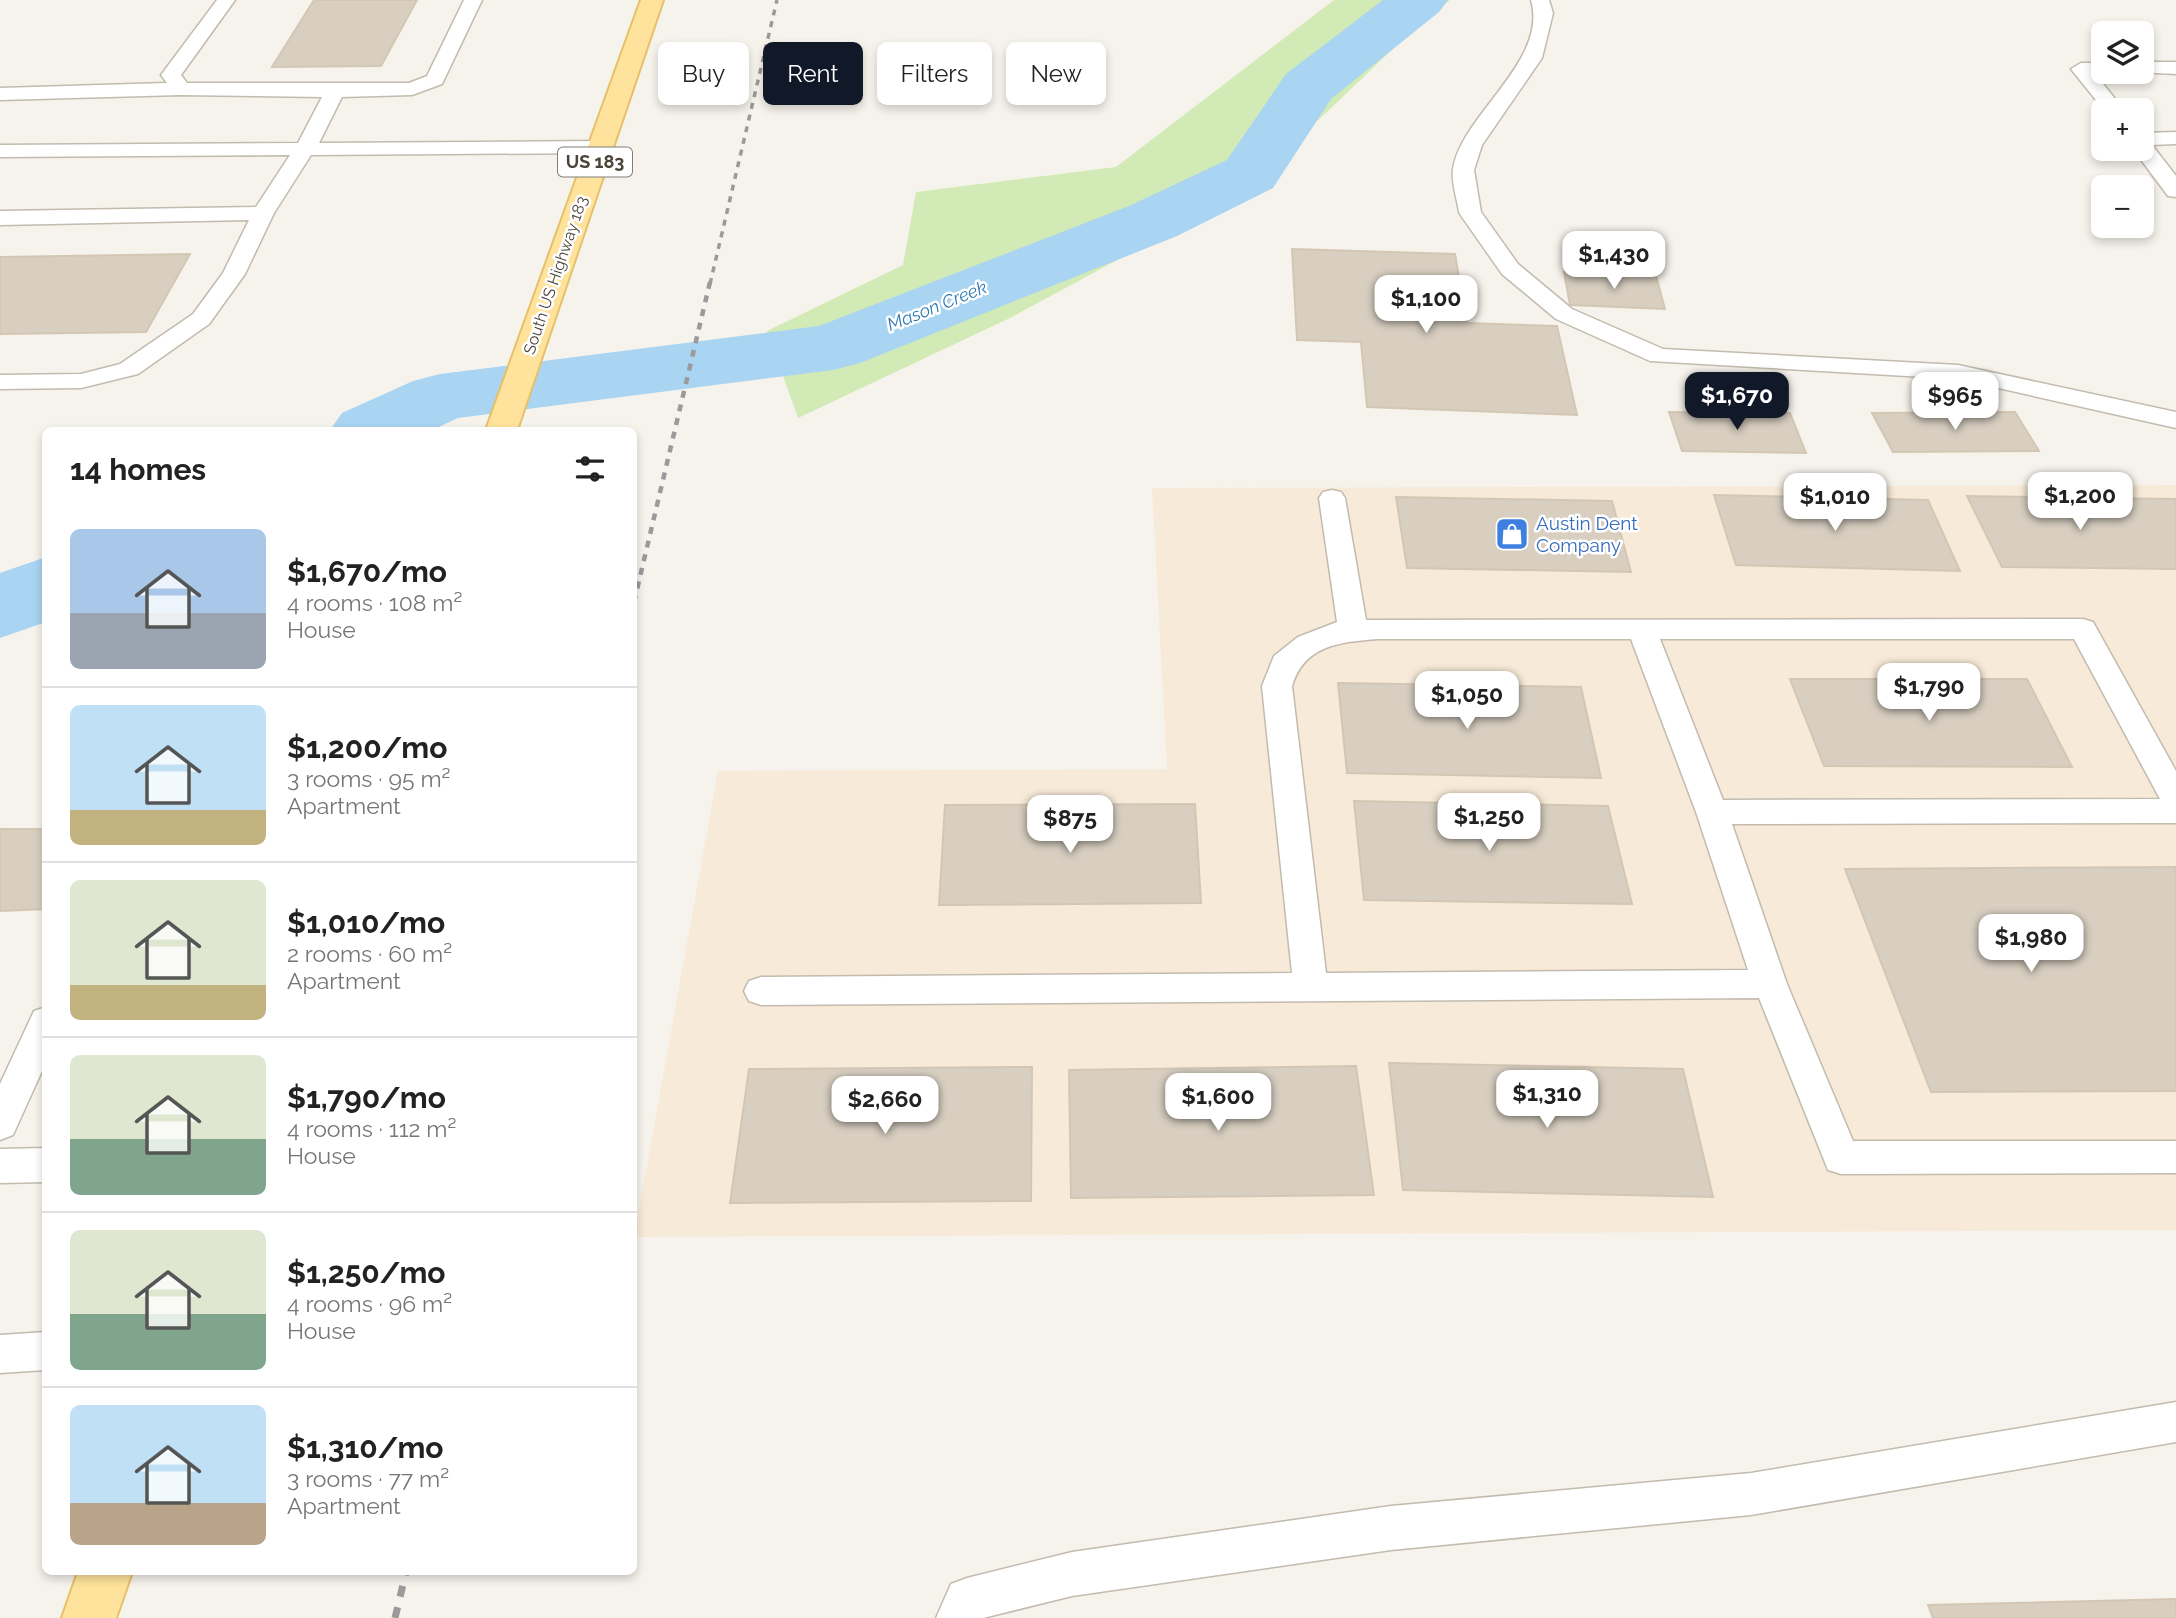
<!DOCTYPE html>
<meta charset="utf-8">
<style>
:root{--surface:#fff;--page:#f6f6f6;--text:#222;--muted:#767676;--line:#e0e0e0;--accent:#111827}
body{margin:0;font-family:Raleway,sans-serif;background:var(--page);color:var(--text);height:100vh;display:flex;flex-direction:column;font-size:26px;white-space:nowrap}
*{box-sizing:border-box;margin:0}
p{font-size:23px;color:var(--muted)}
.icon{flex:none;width:38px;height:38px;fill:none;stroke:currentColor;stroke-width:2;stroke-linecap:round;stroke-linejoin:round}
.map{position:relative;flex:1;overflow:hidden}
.sheet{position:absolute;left:42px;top:427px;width:595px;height:1148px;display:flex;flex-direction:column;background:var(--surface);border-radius:10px;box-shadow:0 4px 10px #0003}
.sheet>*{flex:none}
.banner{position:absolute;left:658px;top:42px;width:665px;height:63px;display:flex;gap:14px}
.fabs{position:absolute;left:2091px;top:21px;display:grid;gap:14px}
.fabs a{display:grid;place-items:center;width:63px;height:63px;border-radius:10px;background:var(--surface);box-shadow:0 4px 10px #0003;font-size:35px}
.price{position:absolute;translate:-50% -60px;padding:0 16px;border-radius:14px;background:#fff;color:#222;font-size:23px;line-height:46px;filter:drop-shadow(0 2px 4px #0008)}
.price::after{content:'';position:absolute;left:50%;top:42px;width:21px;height:16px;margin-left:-10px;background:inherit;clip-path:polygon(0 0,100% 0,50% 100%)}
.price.on{background:var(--accent);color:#fff}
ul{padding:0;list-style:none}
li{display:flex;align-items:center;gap:21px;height:175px;padding:0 28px}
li+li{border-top:2px solid var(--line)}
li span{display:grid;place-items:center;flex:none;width:196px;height:140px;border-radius:10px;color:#555}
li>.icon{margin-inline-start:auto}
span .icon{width:84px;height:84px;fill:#fffc;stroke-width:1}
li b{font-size:30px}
h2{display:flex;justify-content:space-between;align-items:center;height:84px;padding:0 28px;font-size:30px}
.chip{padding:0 24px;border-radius:10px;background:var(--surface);box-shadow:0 4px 10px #0003;font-size:24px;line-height:63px}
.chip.on{background:var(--accent);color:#fff}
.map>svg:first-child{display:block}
.commercial{fill:#f7ead8}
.green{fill:#d2eab5}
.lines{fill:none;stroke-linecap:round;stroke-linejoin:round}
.river{fill:#a9d4f2;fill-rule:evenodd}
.building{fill:#d8cfc1;stroke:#d3c7b4;stroke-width:2}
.service-casing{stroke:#c2bbae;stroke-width:3}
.primary-casing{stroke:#e6c16a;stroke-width:4}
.service{fill:#fff;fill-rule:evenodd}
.primary{fill:#ffe39c;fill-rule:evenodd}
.rail-far2{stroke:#9a9a9a;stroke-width:3.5;stroke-dasharray:6 6;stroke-linecap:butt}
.rail-far1{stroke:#9a9a9a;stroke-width:4.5;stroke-dasharray:7 7;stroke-linecap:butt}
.rail{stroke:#9a9a9a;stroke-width:7;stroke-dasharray:11 11;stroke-linecap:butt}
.labels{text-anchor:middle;stroke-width:5;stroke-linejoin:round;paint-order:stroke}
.far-street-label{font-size:16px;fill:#4b4439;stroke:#fff}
.shield{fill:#fff;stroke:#817c74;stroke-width:2}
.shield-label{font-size:18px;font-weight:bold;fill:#4b4439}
.far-water-label{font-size:18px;font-style:italic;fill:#2e7ab2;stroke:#fff}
.shop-label{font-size:19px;fill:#366cbe;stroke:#fff;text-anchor:start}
</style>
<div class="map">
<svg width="2176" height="1618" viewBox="0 0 2176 1618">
<rect width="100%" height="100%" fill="#f6f3ec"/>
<!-- commercial -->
<path class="commercial" d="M2176 485V1230L634 1237 718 771 1167 769 1152 488Z"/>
<!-- green -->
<path class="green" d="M1334 0H1450L1421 22 1243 192 1012 317 798 418 767 331 903 265 916 192 1116 167Z"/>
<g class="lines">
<!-- river -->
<path class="river" d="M1383 0H1448L1439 12 1331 99 1273 188 1177 236 860 363 833 370 458 418 432 430H330L342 413 413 381 440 374 819 326 1129 206 1227 160 1286 74Z
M46 557V622L0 638V573Z"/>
</g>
<!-- building -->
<path class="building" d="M314 0H417L381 66 272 67Z
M1292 249 1455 254 1467 323 1557 326 1577 415 1367 407 1361 342 1297 340Z
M190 254 146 332 0 334V257Z
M1564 272 1656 276 1665 309 1570 305Z
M1669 412 1790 413 1806 453 1682 451Z
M2015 412 2039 451 1893 452 1872 413Z
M1714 495 1928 500 1960 571 1736 565Z
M1967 496 2176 499V569L2002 567Z
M1396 497 1612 501 1631 572 1407 568Z
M1790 679H2027L2072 767 1824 766Z
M1338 683 1581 687 1601 778 1347 773Z
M1354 801 1608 806 1632 904 1364 900Z
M1195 804 1201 903 939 905 945 805Z
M0 829H46V909L0 911Z
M2176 867V1091L1931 1092 1845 869Z
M1389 1063 1683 1069 1713 1197 1403 1190Z
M1356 1066 1374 1195 1071 1198 1069 1070Z
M1032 1067 1031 1201 730 1203 749 1069Z
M2176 1599V1618H1933L1928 1605Z"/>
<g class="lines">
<defs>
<path id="service" d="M217 0H235L181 75 187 83H409L427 76 464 0H482L442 84 412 95 342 97 319 143 600 141 607 143 610 147 607 151 600 153 311 155 274 213 245 274 209 324 138 374 81 388 0 389V375L81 374 120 364 193 314 223 273 249 220 0 225V211L256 207 290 155 0 157V145L298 143 322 97 181 95 0 100V88L167 83 161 75Z
M1531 0H1549L1553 13 1542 58 1482 145 1474 170 1481 212 1518 264 1572 309 1663 349 1958 365 2176 412V428L1958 379 1650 361 1556 319 1502 274 1462 217 1459 212C1457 199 1451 181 1453 169 1461 115 1549 61 1531 0Z
M2142 62H2176V74L2135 72H2142Z
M2081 63H2104V72H2112L2096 75 2124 110H2104L2071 69Z
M2176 132V144L2152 145 2176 176V197L2168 196 2133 149H2142V133Z
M1332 490 1341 492 1345 498 1366 620 2083 619 2093 622 2176 771V823L1732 824 1787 984 1853 1141H2176V1173L1841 1174 1828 1170 1759 998 761 1005 749 1001 744 991 749 981 761 977 1292 973 1262 686 1274 656 1298 637 1337 622 1319 498 1323 492ZM1378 639H1631L1696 812 1748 970 1326 973 1292 686C1304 645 1340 642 1378 639ZM1660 639H2074L2160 799 1723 800Z
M46 1007V1062L13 1135 0 1140V1084L34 1011Z
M46 1148V1182L0 1183V1149Z
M46 1332V1370L0 1373V1335Z
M2176 1402V1442L1751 1515 1391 1550 1072 1596 983 1618H936L951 1584 967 1578 1072 1552 1391 1506 1751 1473Z"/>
<path id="primary" d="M641 0H663L517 430H486Z
M78 1572H132L116 1618H62Z"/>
</defs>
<!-- service casing -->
<use href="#service" class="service-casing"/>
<!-- primary casing -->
<use href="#primary" class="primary-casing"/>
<!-- service -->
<use href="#service" class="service"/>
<!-- primary -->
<use href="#primary" class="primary"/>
<!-- rail-far2 -->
<path class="rail-far2" d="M710 284 777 0"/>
<!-- rail-far1 -->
<path class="rail-far1" d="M634 602 710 282"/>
<!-- rail -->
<path class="rail" d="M395 1618 406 1572"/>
</g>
<!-- icons -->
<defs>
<symbol id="shop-square" viewBox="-11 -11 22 22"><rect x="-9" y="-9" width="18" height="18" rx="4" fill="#3f7fe0" stroke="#fff"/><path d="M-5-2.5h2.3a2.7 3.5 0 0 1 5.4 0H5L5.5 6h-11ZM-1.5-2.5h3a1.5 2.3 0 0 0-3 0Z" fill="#fff"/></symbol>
</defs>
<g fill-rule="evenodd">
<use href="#shop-square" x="1493" y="515" width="38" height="38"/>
</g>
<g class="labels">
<!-- far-street labels -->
<g class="far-street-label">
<text transform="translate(555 275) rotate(-71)" y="6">South US Highway 183</text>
</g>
<!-- shield labels -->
<rect class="shield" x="558" y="147.5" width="74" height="29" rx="5"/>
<g class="shield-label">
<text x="595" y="168">US 183</text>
</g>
<!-- far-water labels -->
<g class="far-water-label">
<text transform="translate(937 306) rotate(-22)" y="6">Mason Creek</text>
</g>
<!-- shop labels -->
<g class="shop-label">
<text x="1536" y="530">Austin Dent<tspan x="1536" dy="22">Company</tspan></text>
</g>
</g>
</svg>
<div class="fabs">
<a><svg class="icon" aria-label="layers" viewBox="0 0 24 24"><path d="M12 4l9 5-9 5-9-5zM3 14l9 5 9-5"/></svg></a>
<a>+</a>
<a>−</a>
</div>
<b class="price" style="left:1614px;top:291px">$1,430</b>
<b class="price" style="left:1426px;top:335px">$1,100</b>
<b class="price on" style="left:1737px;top:432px">$1,670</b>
<b class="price" style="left:1955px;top:432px">$965</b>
<b class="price" style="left:2080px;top:532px">$1,200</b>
<b class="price" style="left:1835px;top:533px">$1,010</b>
<b class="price" style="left:1929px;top:723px">$1,790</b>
<b class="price" style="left:1467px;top:731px">$1,050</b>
<b class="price" style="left:1489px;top:853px">$1,250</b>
<b class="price" style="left:1070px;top:855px">$875</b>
<b class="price" style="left:2031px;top:974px">$1,980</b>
<b class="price" style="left:1547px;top:1130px">$1,310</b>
<b class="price" style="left:1218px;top:1133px">$1,600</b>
<b class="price" style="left:885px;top:1136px">$2,660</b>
<div class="banner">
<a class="chip">Buy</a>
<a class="chip on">Rent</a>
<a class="chip">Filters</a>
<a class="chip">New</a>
</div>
<section class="sheet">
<h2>14 homes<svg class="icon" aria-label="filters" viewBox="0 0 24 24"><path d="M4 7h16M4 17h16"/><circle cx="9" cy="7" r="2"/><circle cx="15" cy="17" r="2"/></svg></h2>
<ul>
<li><span style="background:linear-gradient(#a9c7e8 60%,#9aa5b1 0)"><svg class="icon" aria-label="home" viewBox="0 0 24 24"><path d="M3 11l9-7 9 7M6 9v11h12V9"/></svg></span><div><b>$1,670/mo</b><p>4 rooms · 108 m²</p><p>House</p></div></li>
<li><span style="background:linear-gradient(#bfe0f5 75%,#c2b280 0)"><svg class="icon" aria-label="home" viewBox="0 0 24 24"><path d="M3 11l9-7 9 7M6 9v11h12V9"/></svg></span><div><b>$1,200/mo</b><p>3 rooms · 95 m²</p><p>Apartment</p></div></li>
<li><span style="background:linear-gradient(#dfe7d0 75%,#c2b280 0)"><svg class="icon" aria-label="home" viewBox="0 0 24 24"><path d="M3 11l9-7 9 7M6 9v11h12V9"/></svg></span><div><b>$1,010/mo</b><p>2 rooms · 60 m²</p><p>Apartment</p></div></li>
<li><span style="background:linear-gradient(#dfe7d0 60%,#7fa58c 0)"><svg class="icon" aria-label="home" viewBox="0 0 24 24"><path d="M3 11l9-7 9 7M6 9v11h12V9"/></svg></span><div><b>$1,790/mo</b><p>4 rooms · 112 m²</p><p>House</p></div></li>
<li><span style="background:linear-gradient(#dfe7d0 60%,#7fa58c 0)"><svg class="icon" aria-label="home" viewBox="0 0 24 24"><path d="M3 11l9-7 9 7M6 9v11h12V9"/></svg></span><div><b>$1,250/mo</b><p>4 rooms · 96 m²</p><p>House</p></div></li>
<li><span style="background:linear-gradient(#bfe0f5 70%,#b9a48a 0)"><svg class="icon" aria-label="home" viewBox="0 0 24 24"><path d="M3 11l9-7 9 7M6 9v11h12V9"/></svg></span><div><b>$1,310/mo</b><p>3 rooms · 77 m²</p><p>Apartment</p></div></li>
</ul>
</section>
</div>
